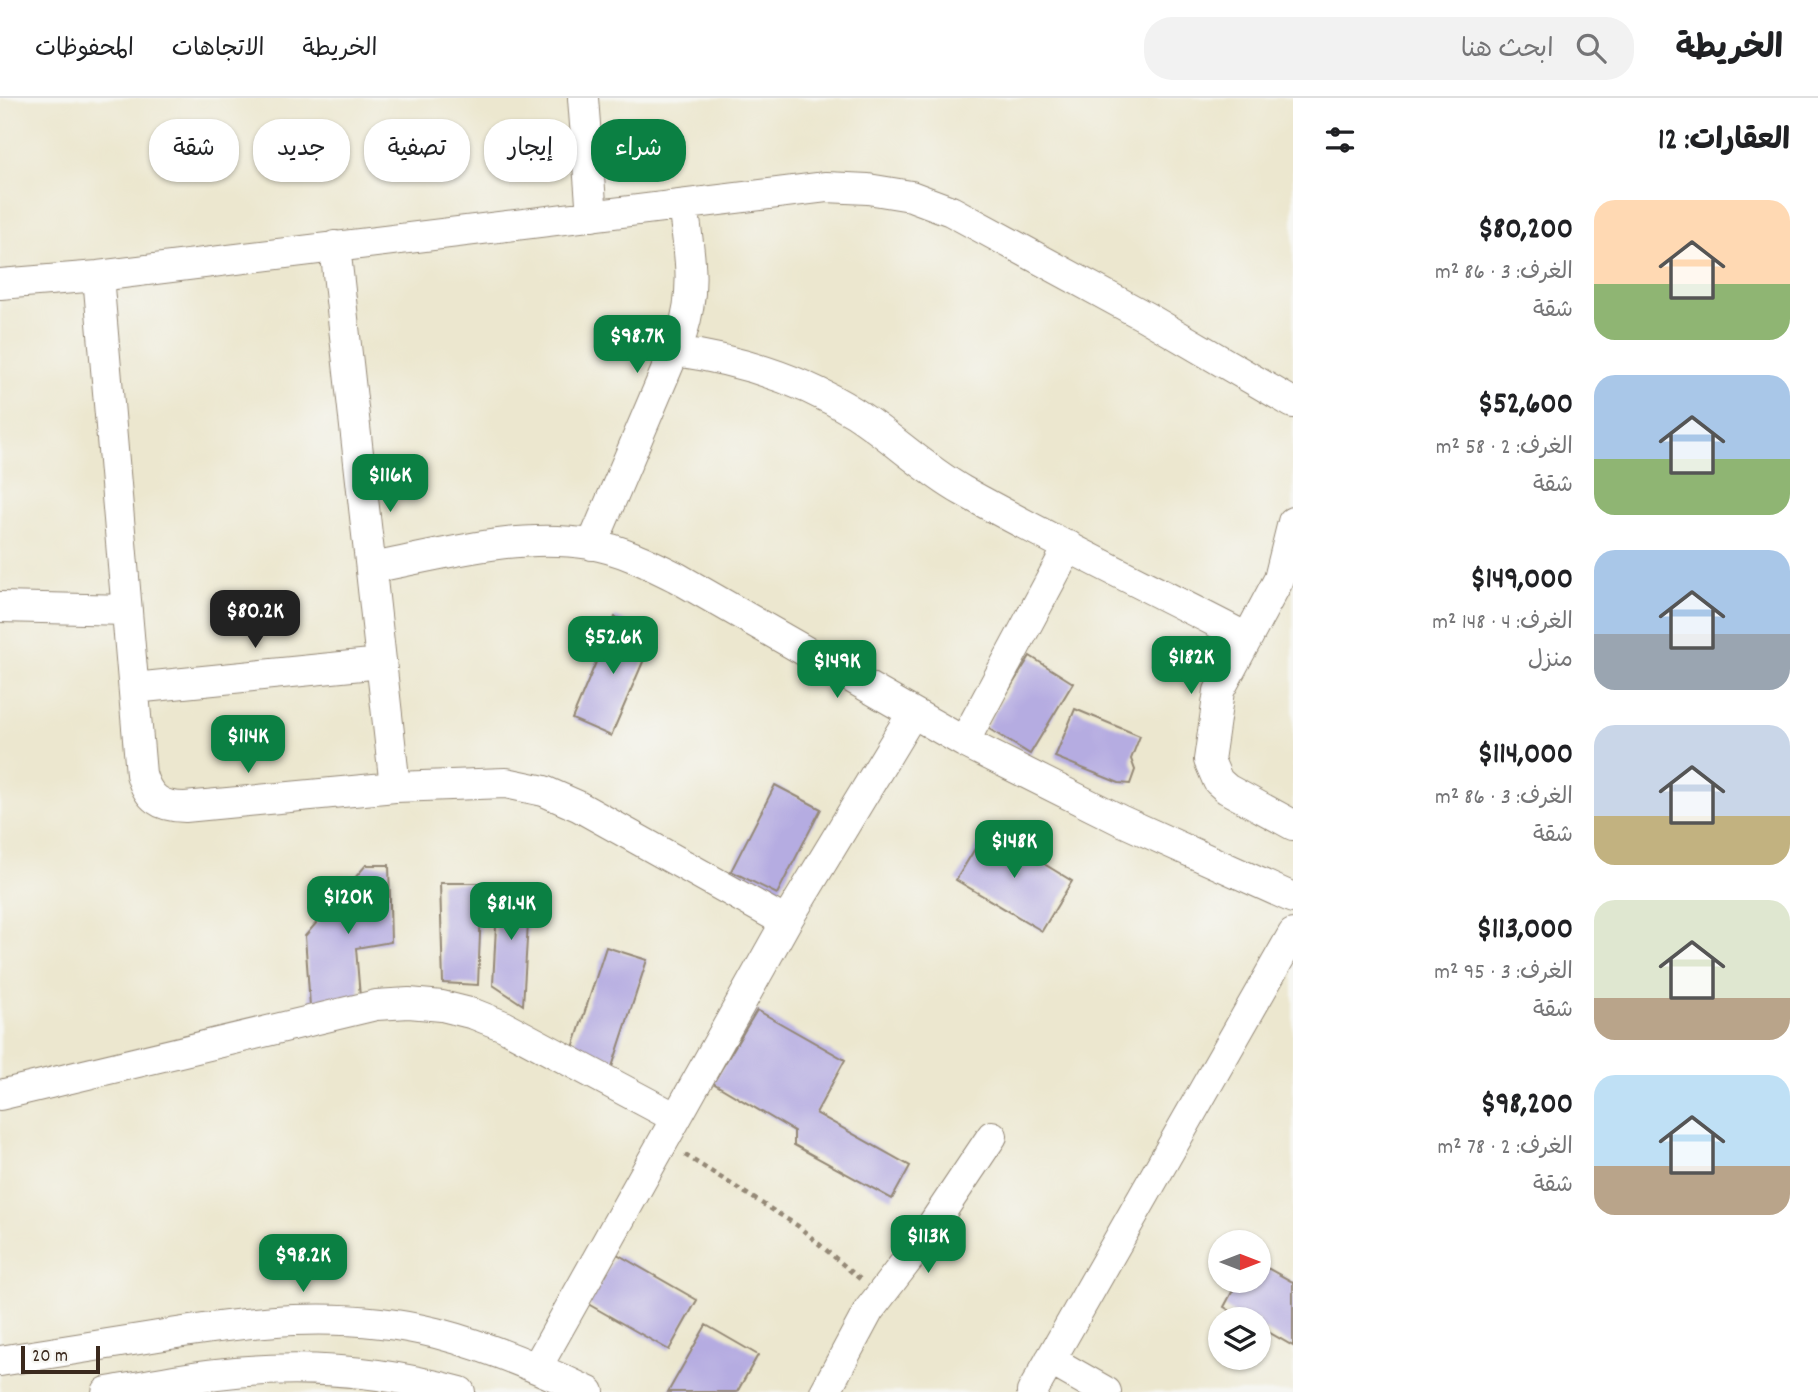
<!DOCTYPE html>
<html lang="ar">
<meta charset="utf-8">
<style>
:root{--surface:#fff;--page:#f2f2f2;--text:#202124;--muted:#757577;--line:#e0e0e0;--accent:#0b8043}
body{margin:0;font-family:Dekko,"Playpen Sans Arabic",sans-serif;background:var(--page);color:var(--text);direction:rtl;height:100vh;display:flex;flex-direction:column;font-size:26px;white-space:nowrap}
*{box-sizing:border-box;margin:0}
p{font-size:23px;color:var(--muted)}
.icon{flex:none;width:38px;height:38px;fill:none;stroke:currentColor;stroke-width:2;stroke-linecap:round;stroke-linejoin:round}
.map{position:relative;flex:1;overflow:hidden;direction:ltr}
.panel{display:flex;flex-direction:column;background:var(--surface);width:525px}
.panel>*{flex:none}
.guide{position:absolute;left:21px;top:21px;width:665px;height:63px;direction:rtl;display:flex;gap:14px}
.needle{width:46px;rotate:90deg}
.controls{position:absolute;left:1208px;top:1132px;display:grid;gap:14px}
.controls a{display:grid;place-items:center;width:63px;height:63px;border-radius:50%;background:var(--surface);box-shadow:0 2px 5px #0004;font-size:35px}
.scale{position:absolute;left:21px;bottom:18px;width:79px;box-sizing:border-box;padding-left:7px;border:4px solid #3b2a1e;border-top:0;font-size:19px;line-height:24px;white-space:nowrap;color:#3b2a1e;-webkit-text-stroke:5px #f6f6f2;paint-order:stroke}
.price{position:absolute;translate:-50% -60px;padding:0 16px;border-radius:14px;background:var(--accent);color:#fff;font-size:23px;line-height:46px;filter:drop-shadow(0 2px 4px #0008)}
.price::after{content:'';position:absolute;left:50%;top:42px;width:21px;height:16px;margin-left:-10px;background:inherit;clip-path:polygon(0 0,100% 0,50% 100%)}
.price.current{background:#222;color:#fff}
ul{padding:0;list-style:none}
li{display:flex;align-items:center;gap:21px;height:175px;padding:0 28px}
li span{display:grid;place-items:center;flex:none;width:196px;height:140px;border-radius:21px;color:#555}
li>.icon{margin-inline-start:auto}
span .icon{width:84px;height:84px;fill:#fffc;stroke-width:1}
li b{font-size:30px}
h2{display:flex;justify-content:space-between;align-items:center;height:84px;padding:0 28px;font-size:30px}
.tag{padding:0 24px;border-radius:28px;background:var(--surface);box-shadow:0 2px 5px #0004;font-size:24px;line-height:63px}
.tag.current{background:var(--accent);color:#fff}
header{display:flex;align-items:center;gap:42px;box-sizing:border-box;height:98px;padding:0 35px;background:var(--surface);border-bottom:2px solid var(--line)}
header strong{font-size:33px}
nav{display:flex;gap:38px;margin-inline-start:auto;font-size:24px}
.search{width:490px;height:63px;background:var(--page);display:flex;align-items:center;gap:18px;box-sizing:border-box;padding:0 24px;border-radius:28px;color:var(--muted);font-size:26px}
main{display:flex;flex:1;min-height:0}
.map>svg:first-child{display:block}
.building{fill:#b5ace1}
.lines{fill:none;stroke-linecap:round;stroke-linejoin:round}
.minor-casing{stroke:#948876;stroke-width:32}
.path{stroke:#948876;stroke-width:4.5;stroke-dasharray:5 5;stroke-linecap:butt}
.minor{stroke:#fff;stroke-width:30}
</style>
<header>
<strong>الخريطة</strong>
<div class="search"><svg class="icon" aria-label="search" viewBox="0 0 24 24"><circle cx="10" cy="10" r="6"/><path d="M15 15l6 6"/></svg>ابحث هنا</div>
<nav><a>الخريطة</a><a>الاتجاهات</a><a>المحفوظات</a></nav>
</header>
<main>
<section class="panel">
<h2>العقارات: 12<svg class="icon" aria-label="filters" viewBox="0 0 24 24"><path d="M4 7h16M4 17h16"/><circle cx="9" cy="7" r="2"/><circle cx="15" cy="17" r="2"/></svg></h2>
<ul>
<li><span style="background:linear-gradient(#ffd9b3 60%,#8fb573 0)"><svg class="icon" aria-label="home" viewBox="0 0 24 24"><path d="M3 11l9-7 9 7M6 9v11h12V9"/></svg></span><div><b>$80,200</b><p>الغرف: 3 · 86 m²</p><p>شقة</p></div></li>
<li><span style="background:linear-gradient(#a9c7e8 60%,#8fb573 0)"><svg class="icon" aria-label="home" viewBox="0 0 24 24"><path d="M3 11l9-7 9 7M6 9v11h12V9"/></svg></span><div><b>$52,600</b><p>الغرف: 2 · 58 m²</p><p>شقة</p></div></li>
<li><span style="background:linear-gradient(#a9c7e8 60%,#9aa5b1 0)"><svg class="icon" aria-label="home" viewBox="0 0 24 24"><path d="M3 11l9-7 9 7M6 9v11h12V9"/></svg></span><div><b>$149,000</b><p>الغرف: 4 · 148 m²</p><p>منزل</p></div></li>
<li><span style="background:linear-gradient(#c9d6e8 65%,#c2b280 0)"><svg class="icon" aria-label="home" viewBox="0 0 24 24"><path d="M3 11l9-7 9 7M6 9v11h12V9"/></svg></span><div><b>$114,000</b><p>الغرف: 3 · 86 m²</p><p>شقة</p></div></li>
<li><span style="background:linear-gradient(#dfe7d0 70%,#b9a48a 0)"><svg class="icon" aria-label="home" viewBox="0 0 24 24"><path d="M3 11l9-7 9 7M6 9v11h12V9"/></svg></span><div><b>$113,000</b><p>الغرف: 3 · 95 m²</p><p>شقة</p></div></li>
<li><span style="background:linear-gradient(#bfe0f5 65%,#b9a48a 0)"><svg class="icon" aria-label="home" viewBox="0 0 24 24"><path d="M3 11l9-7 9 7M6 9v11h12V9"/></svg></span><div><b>$98,200</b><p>الغرف: 2 · 78 m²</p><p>شقة</p></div></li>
</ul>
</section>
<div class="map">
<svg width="1293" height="1294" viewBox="0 0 1293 1294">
<rect width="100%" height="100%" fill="#f6f6f2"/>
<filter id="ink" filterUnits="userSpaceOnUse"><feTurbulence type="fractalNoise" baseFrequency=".0143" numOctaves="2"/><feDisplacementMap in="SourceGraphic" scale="14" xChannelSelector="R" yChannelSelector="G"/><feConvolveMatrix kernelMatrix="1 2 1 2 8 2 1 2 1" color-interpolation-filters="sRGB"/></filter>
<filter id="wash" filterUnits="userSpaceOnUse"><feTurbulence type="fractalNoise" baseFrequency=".00686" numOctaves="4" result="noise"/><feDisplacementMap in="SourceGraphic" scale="28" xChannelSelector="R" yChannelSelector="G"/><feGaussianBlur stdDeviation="1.57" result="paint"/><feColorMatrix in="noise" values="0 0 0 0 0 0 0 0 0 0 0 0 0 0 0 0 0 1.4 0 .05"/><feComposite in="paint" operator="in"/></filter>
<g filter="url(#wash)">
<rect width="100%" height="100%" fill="#ece7cf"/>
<g id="blocks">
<!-- building -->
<path class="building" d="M615 519 655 536 611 638 572 621Z
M1030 558 1073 585 1030 656 986 629Z
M1075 611 1140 638 1131 661 1135 672 1130 686 1119 685 1055 659Z
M775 687 821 711 777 796 731 773Z
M987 731 1072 783 1042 833 956 782Z
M366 767H389L391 844 356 850 360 899 310 908 305 838Z
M440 785H482L478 887 443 885Z
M498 789 530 792 523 907 493 887Z
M606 849 647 862 611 972 570 959Z
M757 912 845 962 816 1015 910 1068 892 1101 794 1047V1033L713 985Z
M617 1156 697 1202 669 1252 588 1206Z
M1258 1165 1293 1184V1248L1258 1228V1222H1246L1224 1209 1238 1183H1258Z
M706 1227 758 1257 737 1294H668Z"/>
</g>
</g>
<g filter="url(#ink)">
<use href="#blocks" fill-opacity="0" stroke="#948876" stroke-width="2"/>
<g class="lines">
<defs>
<path id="minor" d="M583 0 592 118
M335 148 395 689
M98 178 141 676C148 700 160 709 185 709L395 689 506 685 544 693 578 708 786 824
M0 186 98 178 826 89 868 91 911 98 951 113 1146 219 1293 305
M675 253C739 262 799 280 855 315 892 339 924 371 963 393 1056 445 1153 491 1247 540
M1293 424 1279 481 1219 593 1209 662 1218 683 1227 691 1293 727
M592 447 682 235C697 189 689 153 683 107
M371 470C442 457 517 434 590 446 620 451 648 465 676 479L964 644 1120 722 1293 800
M0 509 127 512
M134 590 381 565
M964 644 1069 448
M0 997 376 907 409 905 442 908 474 916 504 928 676 1020
M1050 1262 1106 1294
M0 1263C51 1255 101 1247 152 1239 248 1223 340 1211 436 1235 490 1249 539 1270 589 1294
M537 1269 786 824 912 616
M107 1294C143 1288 180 1280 217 1276 299 1266 381 1272 460 1294
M825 1294 869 1212 919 1147 992 1038
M1032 1294 1293 836"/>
</defs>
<!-- minor casing -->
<use href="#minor" class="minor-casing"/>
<!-- path -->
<path class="path" d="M685 1057 798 1128 860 1181"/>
<!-- minor -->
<use href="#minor" class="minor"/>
</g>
</g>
</svg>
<div class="controls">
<a><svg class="needle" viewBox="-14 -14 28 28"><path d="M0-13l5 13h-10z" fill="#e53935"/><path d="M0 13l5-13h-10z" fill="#757577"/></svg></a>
<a><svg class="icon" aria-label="layers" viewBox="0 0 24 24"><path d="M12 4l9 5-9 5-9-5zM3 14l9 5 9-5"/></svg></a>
</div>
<div class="scale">20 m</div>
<b class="price" style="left:637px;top:277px">$98.7K</b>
<b class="price" style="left:390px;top:416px">$116K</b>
<b class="price current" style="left:255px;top:552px">$80.2K</b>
<b class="price" style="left:613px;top:578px">$52.6K</b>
<b class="price" style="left:1191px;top:598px">$182K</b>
<b class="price" style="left:837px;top:602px">$149K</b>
<b class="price" style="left:248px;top:677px">$114K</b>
<b class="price" style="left:1014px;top:782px">$148K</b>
<b class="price" style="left:348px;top:838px">$120K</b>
<b class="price" style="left:511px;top:844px">$81.4K</b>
<b class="price" style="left:928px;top:1177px">$113K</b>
<b class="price" style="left:303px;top:1196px">$98.2K</b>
<div class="guide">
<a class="tag current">شراء</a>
<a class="tag">إيجار</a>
<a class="tag">تصفية</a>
<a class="tag">جديد</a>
<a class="tag">شقة</a>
</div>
</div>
</main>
